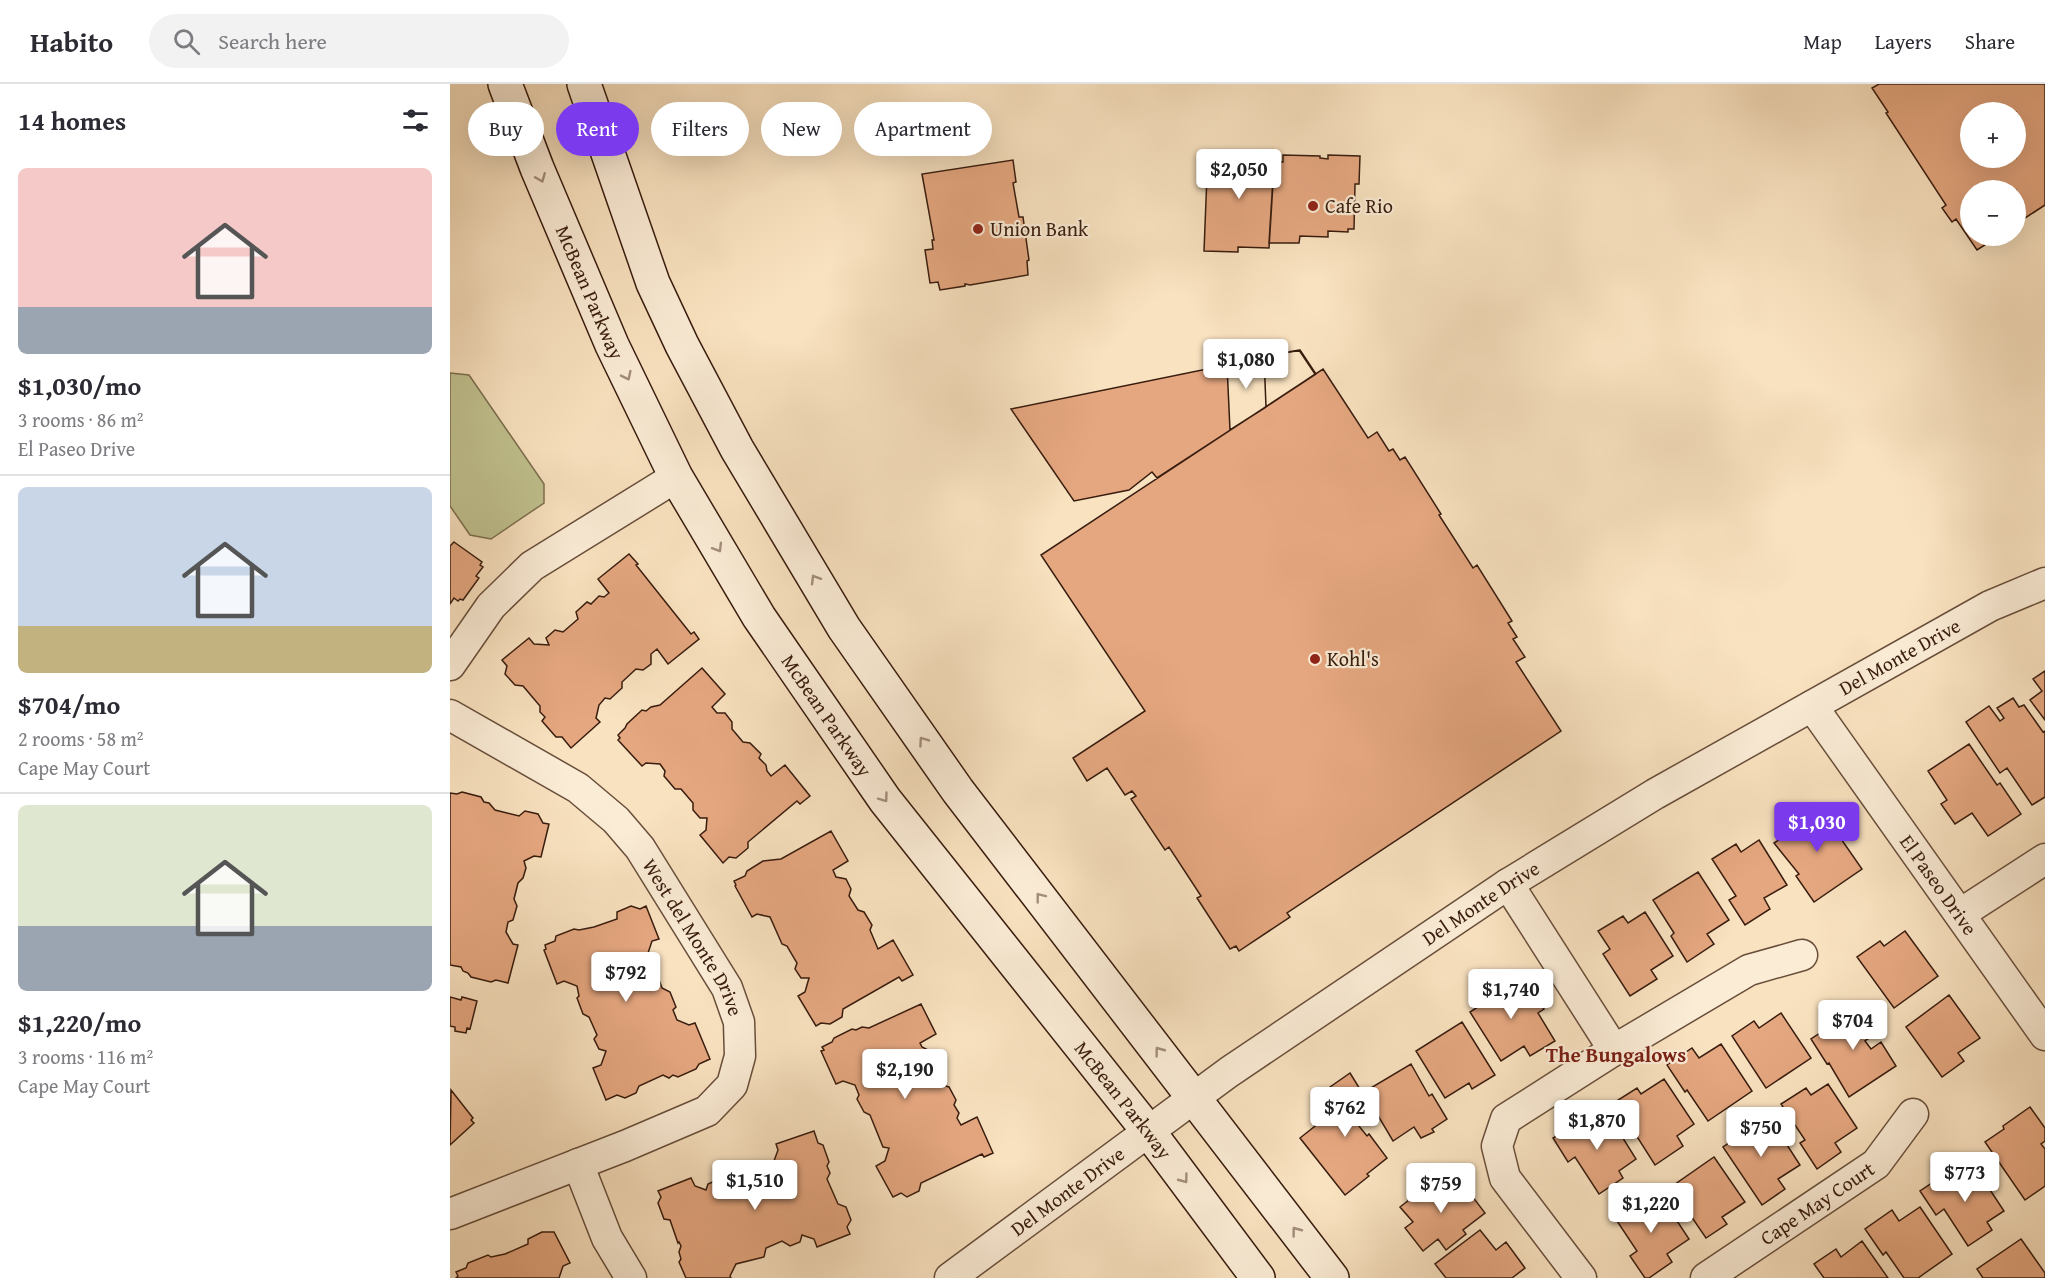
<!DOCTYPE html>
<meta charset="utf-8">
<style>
:root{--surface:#fff;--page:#f2f2f3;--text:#2b2b33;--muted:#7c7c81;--line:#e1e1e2;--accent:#7c3aed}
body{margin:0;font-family:"Gentium Book Plus",serif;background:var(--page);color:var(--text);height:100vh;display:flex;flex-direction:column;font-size:22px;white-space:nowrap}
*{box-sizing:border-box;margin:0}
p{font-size:20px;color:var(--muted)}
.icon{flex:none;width:33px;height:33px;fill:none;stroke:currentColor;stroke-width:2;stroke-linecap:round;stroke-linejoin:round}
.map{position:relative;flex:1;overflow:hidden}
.details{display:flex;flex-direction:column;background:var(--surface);width:450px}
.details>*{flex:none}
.top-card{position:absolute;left:18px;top:18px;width:570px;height:54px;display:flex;gap:12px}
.buttons{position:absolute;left:1510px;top:18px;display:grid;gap:12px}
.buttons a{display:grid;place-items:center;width:66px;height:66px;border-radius:50%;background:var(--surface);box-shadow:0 6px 24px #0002;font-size:30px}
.price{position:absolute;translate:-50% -51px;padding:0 14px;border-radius:6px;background:#fff;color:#222;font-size:20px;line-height:39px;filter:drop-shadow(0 2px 3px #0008)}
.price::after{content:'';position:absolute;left:50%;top:36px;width:18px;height:14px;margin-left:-9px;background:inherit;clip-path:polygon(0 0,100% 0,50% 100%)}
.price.on{background:var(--accent);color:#fff}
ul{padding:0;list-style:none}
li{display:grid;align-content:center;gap:12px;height:318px;padding:0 18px}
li+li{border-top:2px solid var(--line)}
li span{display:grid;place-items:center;height:186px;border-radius:9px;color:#555}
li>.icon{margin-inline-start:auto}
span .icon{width:108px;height:108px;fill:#fffc;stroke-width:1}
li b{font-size:26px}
h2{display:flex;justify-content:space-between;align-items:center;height:72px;padding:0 18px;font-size:26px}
.pill{padding:0 21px;border-radius:27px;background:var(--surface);box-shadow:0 6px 24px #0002;font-size:21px;line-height:54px}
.pill.on{background:var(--accent);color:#fff}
header{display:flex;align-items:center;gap:36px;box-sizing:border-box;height:84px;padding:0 30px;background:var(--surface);border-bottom:2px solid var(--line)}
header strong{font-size:28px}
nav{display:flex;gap:33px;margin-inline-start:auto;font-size:21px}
.search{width:420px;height:54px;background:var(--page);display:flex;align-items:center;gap:15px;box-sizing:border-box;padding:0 21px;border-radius:33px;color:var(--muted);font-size:22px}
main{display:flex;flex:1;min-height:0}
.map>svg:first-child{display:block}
.green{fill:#c1c290;stroke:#7c6f4f;stroke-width:1.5}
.building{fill:#e5a780;stroke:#381c0e;stroke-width:1.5;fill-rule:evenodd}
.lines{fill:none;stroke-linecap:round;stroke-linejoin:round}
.street-casing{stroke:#684e3a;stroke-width:33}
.secondary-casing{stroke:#381c0e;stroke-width:36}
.street{stroke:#fbecd6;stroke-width:30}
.secondary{stroke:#fbecd6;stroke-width:33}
.oneway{stroke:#a38e7c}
.poi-dot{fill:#8f2418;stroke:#fbecd6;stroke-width:2}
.labels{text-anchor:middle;stroke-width:4.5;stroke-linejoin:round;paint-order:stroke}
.poi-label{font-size:20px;fill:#381c0e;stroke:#fbecd6;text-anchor:start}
.street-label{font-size:20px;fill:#381c0e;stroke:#fbecd6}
.neighbourhood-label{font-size:21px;font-weight:bold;fill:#7a1f14;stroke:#fbecd6}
</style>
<header>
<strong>Habito</strong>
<div class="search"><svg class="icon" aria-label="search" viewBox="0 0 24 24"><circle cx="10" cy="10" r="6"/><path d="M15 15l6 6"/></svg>Search here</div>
<nav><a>Map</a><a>Layers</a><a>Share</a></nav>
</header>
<main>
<section class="details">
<h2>14 homes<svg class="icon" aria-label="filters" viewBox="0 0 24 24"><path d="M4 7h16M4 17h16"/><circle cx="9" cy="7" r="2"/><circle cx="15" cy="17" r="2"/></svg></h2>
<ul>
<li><span style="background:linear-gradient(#f6c9c9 75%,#9aa5b1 0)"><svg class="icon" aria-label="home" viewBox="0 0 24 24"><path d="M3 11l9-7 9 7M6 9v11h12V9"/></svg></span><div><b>$1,030/mo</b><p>3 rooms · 86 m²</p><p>El Paseo Drive</p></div></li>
<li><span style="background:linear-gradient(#c9d6e8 75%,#c2b280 0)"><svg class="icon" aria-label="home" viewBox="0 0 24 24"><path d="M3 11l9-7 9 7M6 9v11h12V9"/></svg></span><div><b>$704/mo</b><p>2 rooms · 58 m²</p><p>Cape May Court</p></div></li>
<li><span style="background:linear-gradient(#dfe7d0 65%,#9aa5b1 0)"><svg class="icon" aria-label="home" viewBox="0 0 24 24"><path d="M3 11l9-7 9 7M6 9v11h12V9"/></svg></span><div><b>$1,220/mo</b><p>3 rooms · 116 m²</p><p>Cape May Court</p></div></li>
</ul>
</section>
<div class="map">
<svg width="1595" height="1194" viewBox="0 0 1595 1194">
<rect width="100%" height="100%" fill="#f9e2c0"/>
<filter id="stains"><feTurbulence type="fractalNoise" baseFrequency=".00333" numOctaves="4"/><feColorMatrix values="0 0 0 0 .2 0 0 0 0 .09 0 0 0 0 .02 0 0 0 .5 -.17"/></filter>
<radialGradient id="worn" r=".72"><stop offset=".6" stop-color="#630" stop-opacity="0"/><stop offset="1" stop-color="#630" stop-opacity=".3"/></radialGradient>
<!-- green -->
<path class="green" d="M0 289 19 291 94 400V419L41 455 20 451 0 422Z"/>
<!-- building -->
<path class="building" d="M1429 0H1595V121L1566 140V106H1521V152H1549L1527 166 1506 135 1502 138 1492 124 1496 121 1436 29 1438 28 1422 4ZM1521 28H1566V74H1521Z
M758 66 825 67 819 164 788 163V168L754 167Z
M833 71 870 72V74L878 75V71L910 72 909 100H905L904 145H898V148L878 147V153L850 152 849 159H819L824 78H833Z
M563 76 566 98 563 99 569 133H573L579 176 577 177 578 191 520 201 515 200V202L490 206 488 198 480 199 475 166 483 165 482 156H484L472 90Z
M849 266 865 290 816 323 814 272Z
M850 266 866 290 707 394 702 388 679 406 624 417 561 325Z
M814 273 816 323 780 346 777 281Z
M873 285 918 354 927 348 939 367 943 365 950 376 955 373 991 430 989 431 1023 484 1027 481 1062 537 1058 539 1067 553 1063 555 1075 573 1066 578 1111 647 837 829 840 833 789 867 786 862 780 865 747 814 751 812 719 763 715 766 681 715 686 712 682 707 675 711 657 684 637 697 623 674 695 627 591 471Z
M4 458 32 478 30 481 33 483 26 492 29 494 13 516 10 515 8 517 4 514 0 520V462Z
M179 470 188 480 186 481 241 550 244 548 249 555 218 580 207 565 201 570V580L193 586 186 585 172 598V604L160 615 155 614 149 621 146 634 150 638 121 664 112 653H106L92 637 95 633 90 628V622L73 602 65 601 55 590 57 582 52 576 79 554 84 560 99 561 96 554 105 546 113 548 128 535 126 528 137 518 141 520 149 512 154 513 159 509 148 495Z
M252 584 275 610 262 623 267 629H275L282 638V645L293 658 300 659 311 670 309 674 316 681 317 687 321 692 335 681 360 712 350 720 347 717 298 758V764L286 774 279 773 273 779 250 751 256 746 257 734H250L243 726V719L231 705H225L214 692 215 687 210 680 196 679 192 682 168 656 170 654 168 651 175 644 177 640 192 626 196 627 201 623 210 621Z
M1595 587V636L1580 616 1592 607 1583 595Z
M1563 614 1569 623 1574 621 1593 648 1595 647V713L1582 721 1557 684 1550 689 1516 638 1539 622 1550 637 1554 634 1547 624Z
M1519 660 1547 701 1550 699 1571 730 1538 752 1522 729 1505 740 1491 720 1497 716 1478 687Z
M12 708 31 713 34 718 39 719 45 726 69 732 75 727 88 730 93 739 99 740 91 773 84 772 74 777 76 784 73 794 68 799 64 815 67 822 63 836 58 838 56 848 63 860 68 861 58 899 46 896 41 898 21 893 18 889 13 887 11 883 0 881V709L7 710Z
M1359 722 1364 730 1371 726 1412 785 1364 818 1346 792 1349 790 1324 759 1338 750 1332 741Z
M381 747 398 777 383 786 386 793 396 795 401 805 399 812 408 826 414 828 422 841 420 846 428 865 443 856 463 891 452 897 449 893 393 925 392 933 380 940 371 939 366 942 348 912 355 908 359 894H351L345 885 347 879 337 862 332 860 320 833 307 830 302 833 285 802 286 801 284 797 295 792 297 787 313 777 331 775Z
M1309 756 1337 801 1314 814 1320 825 1295 841 1279 816 1286 812 1262 775 1286 760 1291 768Z
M1248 788 1279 836 1257 850 1264 860 1237 878 1221 852 1224 849 1203 816Z
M181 822 190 825 196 822 209 855 202 857 198 869 204 872 208 881 207 890 212 904 220 908 226 923 223 926 227 936 239 941 245 939 260 975 249 980 246 985 228 993 223 991 219 994 213 991 189 1002 186 1009 175 1014 167 1011 156 1016 143 984 151 981 156 967 149 965 144 955 147 951 139 933 133 930 127 914 129 912 127 902 114 897 107 900 94 866 96 865 95 861 105 857 106 852 124 845 129 846 144 843 167 835V828Z
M1195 828 1223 872 1201 886 1207 895 1180 912 1153 870 1160 865 1148 847 1173 832 1178 839Z
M1455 847 1488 892 1444 924 1407 873 1430 857 1434 862Z
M1058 889 1078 920 1086 914 1094 925 1088 929 1105 957 1080 972 1074 962 1051 977 1020 928 1037 917 1030 906Z
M1499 911 1530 954 1508 969 1514 977 1492 993 1456 943Z
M0 913 11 916 12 913 27 917 20 945 17 944 16 949 5 947V943L0 942Z
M471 920 486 950 470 959 472 963 482 968 486 979 485 985 492 1001 499 1003 506 1016 504 1021 509 1029 507 1034 511 1041 527 1033 543 1069 534 1073 532 1070 471 1099 469 1107 457 1113 451 1109 443 1113 426 1082 435 1077 439 1064 433 1063 420 1031 414 1028 407 1015 409 1011 405 1001 393 997 386 1000 371 967 374 966 372 963 382 958 384 954 402 945 406 946 412 943 419 944Z
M1406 920 1425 950 1415 957 1421 965 1431 958 1446 982 1399 1013 1379 979 1377 980 1361 955 1382 941 1380 937Z
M1331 929 1361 974 1316 1004 1282 952 1304 937 1309 944Z
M1012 938 1045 991 1022 1005 1019 999 995 1014 966 967Z
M1271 960 1302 1007 1258 1037 1237 1006 1235 1008 1217 981 1242 964 1249 974Z
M961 980 979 1012 982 1010 997 1035 982 1045 984 1048 971 1054 964 1043 943 1057 914 1008Z
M900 989 921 1023 904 1036 917 1052 919 1050 937 1074 917 1090 919 1092 895 1111 850 1054 884 1027 873 1008Z
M1214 995 1244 1040 1227 1052 1233 1062 1205 1081 1165 1018 1187 1004 1191 1010Z
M1378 1000 1407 1044 1385 1059 1391 1068 1367 1085 1350 1059 1355 1056 1331 1020 1356 1004 1361 1011Z
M1 1006 23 1034 21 1036 24 1039 0 1061Z
M1580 1023 1595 1044V1057L1591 1060 1595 1065V1102L1575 1116 1535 1058 1554 1045 1553 1042Z
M1158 1030 1186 1075 1169 1087 1173 1094 1149 1110 1125 1073 1118 1078 1103 1054 1130 1038 1134 1045Z
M1319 1033 1350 1081 1328 1095 1335 1105 1312 1121 1273 1063 1286 1054 1280 1045 1293 1037 1299 1047Z
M364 1047 368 1059 373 1061 379 1078 377 1082 380 1089 377 1095 388 1120 396 1123 401 1136 397 1143 400 1150 367 1163 364 1155 352 1151 350 1158 340 1162 332 1157 316 1164 314 1173 286 1180 280 1192 281 1194H236L229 1178 231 1175 229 1168 231 1162 229 1158 228 1159 220 1136 214 1135 208 1119 211 1113 208 1107 241 1094 245 1102 256 1106 258 1100 269 1095 277 1099 290 1093 294 1087 309 1080 313 1081 324 1077 328 1066 326 1060Z
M1264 1073 1295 1118 1272 1133 1277 1140 1256 1154 1221 1103Z
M1525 1083 1554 1127 1537 1138 1542 1146 1518 1162 1494 1125 1486 1131 1470 1107 1497 1089 1503 1097Z
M991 1091 1007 1111 1016 1104 1035 1129 1013 1146 1016 1150 996 1166 988 1155 973 1167 955 1144 963 1138 950 1123Z
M1210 1111 1239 1155 1217 1170 1222 1178 1199 1194H1195L1180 1172 1187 1167 1163 1131 1188 1115 1192 1122Z
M1470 1123 1502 1170 1468 1194H1454L1436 1168 1433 1171 1415 1145 1442 1126 1449 1137Z
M1030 1146 1046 1166 1056 1158 1075 1184 1062 1194H996L985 1180Z
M92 1148H104L120 1179 113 1182 109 1194H6L8 1192 6 1188 16 1184 18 1179 38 1171 41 1173 55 1170 78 1160V1155Z
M1571 1155 1595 1189V1194H1533L1527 1185Z
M1412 1157 1438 1194H1374L1364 1180 1386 1165 1391 1173Z"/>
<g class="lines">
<defs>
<g id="street">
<path d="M0 581 41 522 82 482 226 393"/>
<path id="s1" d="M1362 622 1595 951"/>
<path id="s2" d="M0 631 128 704 166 736 190 764 277 904 289 938 290 972 282 1001 257 1027 175 1062 0 1130"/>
<path d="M1058 800 1164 966"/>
<path d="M1510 830 1595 775"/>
<path d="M128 1080 157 1154 181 1194"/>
<path id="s3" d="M500 1194 779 988 1058 800 1205 710 1540 522 1595 499"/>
<path d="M1131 1194 1055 1094 1047 1062 1056 1035 1164 966 1299 886 1352 871"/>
<path id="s4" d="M1256 1194 1426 1080 1463 1030"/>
</g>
<g id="secondary">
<path id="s5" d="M55 0 87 84 162 261 226 393 309 533 435 716 699 1048 808 1194"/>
<path d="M134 0 203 199 232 261 287 365 394 544 508 707 882 1194"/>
</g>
</defs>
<!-- street casing -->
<use href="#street" class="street-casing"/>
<!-- secondary casing -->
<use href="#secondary" class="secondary-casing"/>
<!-- street -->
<use href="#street" class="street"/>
<!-- secondary -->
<use href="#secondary" class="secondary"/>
</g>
<!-- one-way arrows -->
<defs><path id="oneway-chevron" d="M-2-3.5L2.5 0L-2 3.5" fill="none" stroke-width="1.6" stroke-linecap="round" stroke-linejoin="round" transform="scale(1.5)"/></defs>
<g class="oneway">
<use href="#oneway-chevron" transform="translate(91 94) rotate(68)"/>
<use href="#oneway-chevron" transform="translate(177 292) rotate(64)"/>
<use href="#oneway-chevron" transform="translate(268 464) rotate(59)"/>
<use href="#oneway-chevron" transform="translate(365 495) rotate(-121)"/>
<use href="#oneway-chevron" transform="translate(473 657) rotate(-125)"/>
<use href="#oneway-chevron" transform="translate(434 714) rotate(54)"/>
<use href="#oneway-chevron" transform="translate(590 813) rotate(-128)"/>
<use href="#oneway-chevron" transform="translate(709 967) rotate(-127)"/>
<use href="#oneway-chevron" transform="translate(734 1095) rotate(53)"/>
<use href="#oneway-chevron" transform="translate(846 1147) rotate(-127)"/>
</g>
<!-- markers -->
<g class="poi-dot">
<circle cx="863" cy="122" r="6"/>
<circle cx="528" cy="145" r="6"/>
<circle cx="865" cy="575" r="6"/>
</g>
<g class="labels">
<!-- poi labels -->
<g class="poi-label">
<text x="875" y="129">Cafe Rio</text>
<text x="540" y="152">Union Bank</text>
<text x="877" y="582">Kohl's</text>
</g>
<!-- street labels -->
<g class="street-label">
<text dy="7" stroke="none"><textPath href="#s5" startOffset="225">McBean Parkway</textPath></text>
<text dy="7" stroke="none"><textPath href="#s3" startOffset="1136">Del Monte Drive</textPath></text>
<text dy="7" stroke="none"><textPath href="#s5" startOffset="711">McBean Parkway</textPath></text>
<text dy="7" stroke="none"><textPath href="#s1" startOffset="219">El Paseo Drive</textPath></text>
<text dy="7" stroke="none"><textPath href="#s3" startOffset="650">Del Monte Drive</textPath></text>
<text dy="7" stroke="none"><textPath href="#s2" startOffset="338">West del Monte Drive</textPath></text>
<text dy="7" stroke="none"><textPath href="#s5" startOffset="1197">McBean Parkway</textPath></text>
<text dy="7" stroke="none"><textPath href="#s3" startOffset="146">Del Monte Drive</textPath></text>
<text dy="7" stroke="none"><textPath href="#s4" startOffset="134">Cape May Court</textPath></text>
</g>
<!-- neighbourhood labels -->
<g class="neighbourhood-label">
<text x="1166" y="978">The Bungalows</text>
</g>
</g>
<rect width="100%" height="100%" filter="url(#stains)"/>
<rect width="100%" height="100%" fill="url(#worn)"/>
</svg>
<div class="buttons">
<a>+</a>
<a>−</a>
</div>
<b class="price" style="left:789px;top:116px">$2,050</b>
<b class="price" style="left:796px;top:306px">$1,080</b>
<b class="price on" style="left:1367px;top:769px">$1,030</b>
<b class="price" style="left:176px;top:919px">$792</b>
<b class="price" style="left:1061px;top:936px">$1,740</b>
<b class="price" style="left:1403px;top:967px">$704</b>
<b class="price" style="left:455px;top:1016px">$2,190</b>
<b class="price" style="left:895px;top:1054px">$762</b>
<b class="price" style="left:1147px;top:1067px">$1,870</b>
<b class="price" style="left:1311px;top:1074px">$750</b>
<b class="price" style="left:1515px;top:1119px">$773</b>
<b class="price" style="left:305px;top:1127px">$1,510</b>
<b class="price" style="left:991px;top:1130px">$759</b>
<b class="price" style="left:1201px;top:1150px">$1,220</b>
<div class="top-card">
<a class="pill">Buy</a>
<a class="pill on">Rent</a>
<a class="pill">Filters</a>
<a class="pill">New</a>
<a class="pill">Apartment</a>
</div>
</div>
</main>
